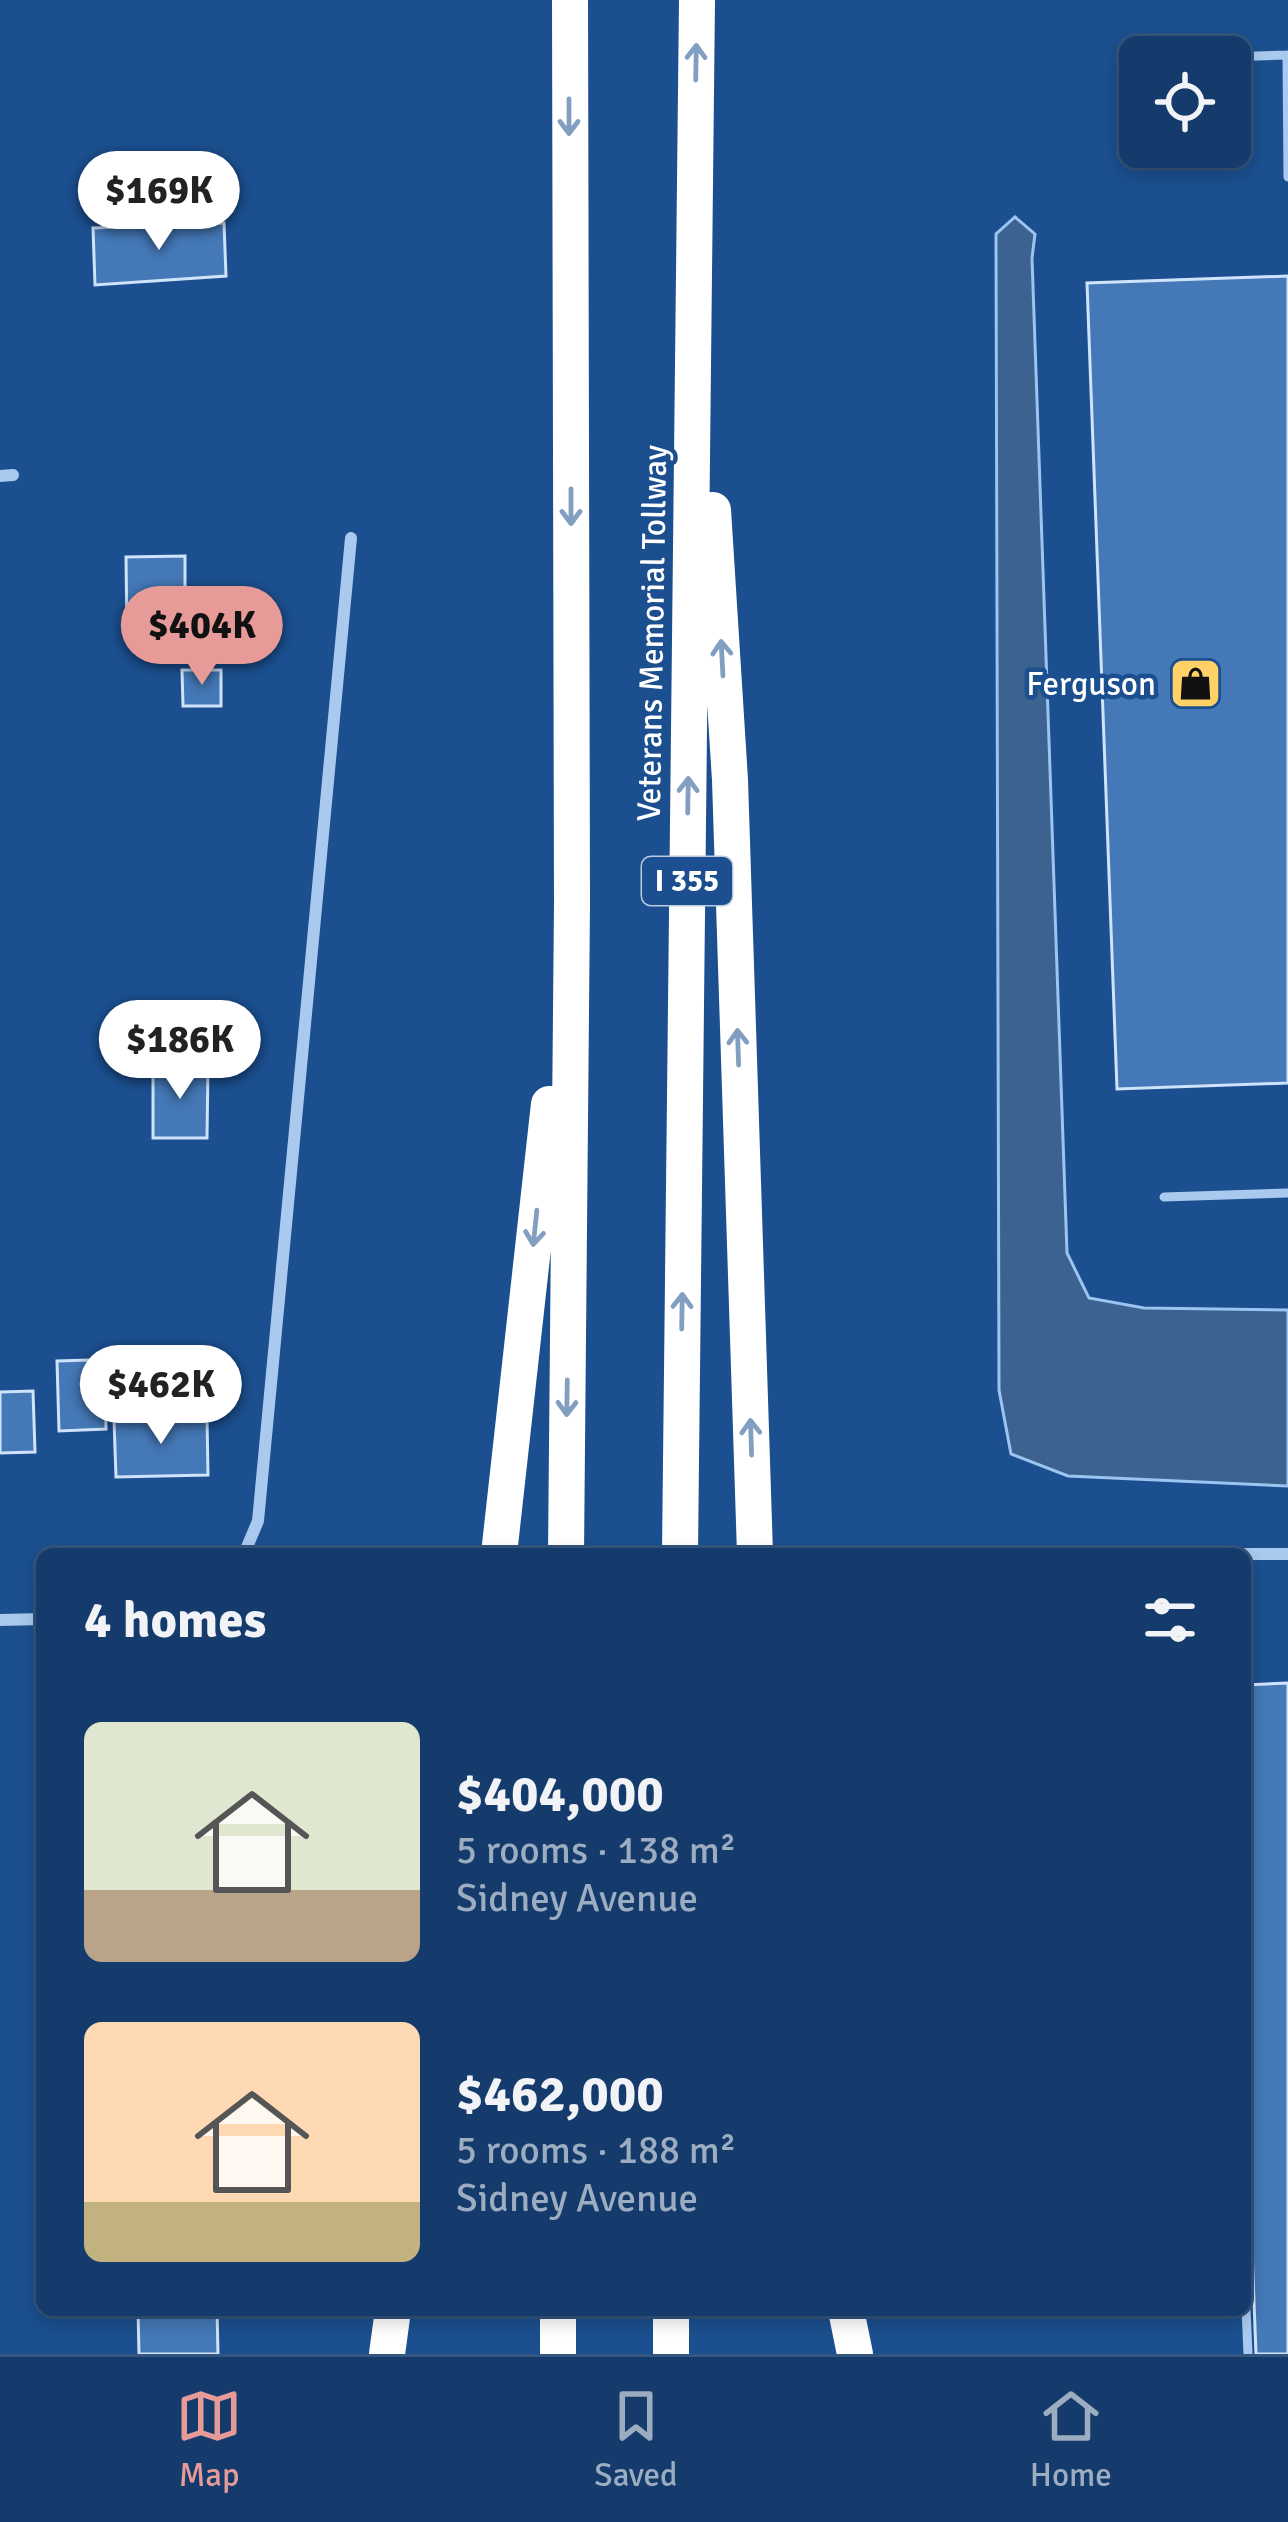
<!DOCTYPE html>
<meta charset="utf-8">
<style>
:root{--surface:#143b6b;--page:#214673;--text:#f1f3f6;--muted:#9dadc1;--line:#33557e;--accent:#e69b98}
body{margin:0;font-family:Signika,sans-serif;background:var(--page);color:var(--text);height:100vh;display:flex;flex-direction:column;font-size:45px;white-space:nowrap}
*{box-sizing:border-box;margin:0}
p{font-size:39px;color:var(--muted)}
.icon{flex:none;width:66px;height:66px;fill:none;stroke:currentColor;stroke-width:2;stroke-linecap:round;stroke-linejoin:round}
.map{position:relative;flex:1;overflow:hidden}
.sheet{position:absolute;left:36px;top:1548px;width:1215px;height:768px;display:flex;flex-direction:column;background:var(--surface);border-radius:18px;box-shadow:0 6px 18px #0003,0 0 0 3px var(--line)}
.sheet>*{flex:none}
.buttons{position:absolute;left:1119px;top:36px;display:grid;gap:24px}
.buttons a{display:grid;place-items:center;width:132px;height:132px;border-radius:18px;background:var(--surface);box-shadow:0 6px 18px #0003,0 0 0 3px var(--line);font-size:60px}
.price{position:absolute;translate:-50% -102px;padding:0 27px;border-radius:42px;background:#fff;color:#222;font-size:39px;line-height:78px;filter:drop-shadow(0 3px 6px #0008)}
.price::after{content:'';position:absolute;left:50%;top:72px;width:36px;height:27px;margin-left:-18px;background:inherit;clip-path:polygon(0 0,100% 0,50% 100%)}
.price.current{background:var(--accent);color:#111}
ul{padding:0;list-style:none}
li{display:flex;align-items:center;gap:36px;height:300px;padding:0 48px}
li span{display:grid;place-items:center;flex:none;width:336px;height:240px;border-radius:18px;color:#555}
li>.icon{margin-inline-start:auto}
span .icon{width:144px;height:144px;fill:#fffc;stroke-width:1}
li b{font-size:51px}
h2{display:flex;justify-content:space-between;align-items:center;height:144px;padding:0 48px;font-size:51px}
.tabs{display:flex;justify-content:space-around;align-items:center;height:168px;border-top:3px solid var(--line);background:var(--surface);font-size:33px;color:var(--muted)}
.tabs a{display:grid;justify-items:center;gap:6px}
.tabs .current{color:var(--accent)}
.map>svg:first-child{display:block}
.water{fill:#3c6290;stroke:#9cc4f0;stroke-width:3}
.building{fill:#4478b7;stroke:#cfe3fa;stroke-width:3}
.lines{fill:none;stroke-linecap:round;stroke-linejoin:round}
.lane{stroke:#a9c9ee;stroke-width:9}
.street{stroke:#a9c9ee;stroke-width:12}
.highway{stroke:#fff;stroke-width:36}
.oneway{stroke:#829ec1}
.labels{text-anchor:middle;stroke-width:9;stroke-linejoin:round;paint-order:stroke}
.shield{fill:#1b4f8f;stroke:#bbcadd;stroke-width:3}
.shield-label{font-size:30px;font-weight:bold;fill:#fff}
.street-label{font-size:33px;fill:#fff;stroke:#1b4f8f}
.poi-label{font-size:33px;fill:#fff;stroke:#1b4f8f;text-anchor:end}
</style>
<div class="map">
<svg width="1288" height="2354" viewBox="0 0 1288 2354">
<rect width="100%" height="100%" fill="#1b4f8f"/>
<!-- water -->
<path class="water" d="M1015 217 1035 234 1032 258 1067 1253 1089 1298 1144 1308 1288 1310V1486L1068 1476 1011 1454 999 1390 996 234Z"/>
<!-- building -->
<path class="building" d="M224 223 226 276 95 285 93 228Z
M1288 276V1083L1117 1089 1087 283Z
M185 556V611H222V657L178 658 177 639H127L126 557Z
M182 670H221V706H183Z
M153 1066H208L207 1138H153Z
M89 1360V1379H105L106 1429 59 1431 57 1361Z
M33 1391 35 1452 0 1453V1392Z
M207 1418 208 1475 116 1477 114 1420Z
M1288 1683V2354H1256L1245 2065V1685Z
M138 2310H217L218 2354H139Z"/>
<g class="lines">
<!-- lane -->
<path class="lane" d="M1287 55 1288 177
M1230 57 1288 55
M1164 1197 1288 1193
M1245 2287 1248 2354"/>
<!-- street -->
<path class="street" d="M0 476 13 475
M244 1554 258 1521 351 538
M1193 1554H1288
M0 1620 42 1619"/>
<!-- highway -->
<path class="highway" d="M713 510 730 780 755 1554
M499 1554 549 1104
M566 1554 572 903 570 0
M680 1554 697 0
M846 2310 855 2354
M387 2354 393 2310
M558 2354V2310
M671 2354V2310"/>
</g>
<!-- one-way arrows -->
<defs><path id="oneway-shaft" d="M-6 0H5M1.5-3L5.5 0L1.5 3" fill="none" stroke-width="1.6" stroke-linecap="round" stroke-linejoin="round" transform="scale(3)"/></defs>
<g class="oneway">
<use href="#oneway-shaft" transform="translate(696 62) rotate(-89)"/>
<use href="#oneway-shaft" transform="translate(569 117) rotate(90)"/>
<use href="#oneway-shaft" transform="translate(571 507) rotate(90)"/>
<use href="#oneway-shaft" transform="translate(722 658) rotate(-93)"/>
<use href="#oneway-shaft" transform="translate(688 795) rotate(-89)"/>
<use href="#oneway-shaft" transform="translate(738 1047) rotate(-92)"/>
<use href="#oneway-shaft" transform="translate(535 1228) rotate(96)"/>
<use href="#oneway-shaft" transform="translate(682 1311) rotate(-89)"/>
<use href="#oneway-shaft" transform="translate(567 1398) rotate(91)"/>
<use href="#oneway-shaft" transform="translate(751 1437) rotate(-92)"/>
</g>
<!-- icons -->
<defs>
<symbol id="shop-square" viewBox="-11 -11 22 22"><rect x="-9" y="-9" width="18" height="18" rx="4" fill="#ffd166" stroke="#1b4f8f"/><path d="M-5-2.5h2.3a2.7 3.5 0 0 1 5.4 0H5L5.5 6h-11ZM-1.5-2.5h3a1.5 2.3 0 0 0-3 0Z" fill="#111"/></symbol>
</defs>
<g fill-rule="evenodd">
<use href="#shop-square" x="1166" y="654" width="59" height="59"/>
</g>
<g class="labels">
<!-- shield labels -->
<rect class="shield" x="642" y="857" width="90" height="48" rx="9"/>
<g class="shield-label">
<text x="687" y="891">I 355</text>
</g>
<!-- street labels -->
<g class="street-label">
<text transform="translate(651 633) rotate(-89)" y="12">Veterans Memorial Tollway</text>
</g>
<!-- poi labels -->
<g class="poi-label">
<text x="1156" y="695">Ferguson</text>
</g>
</g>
</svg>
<div class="buttons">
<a><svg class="icon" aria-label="locate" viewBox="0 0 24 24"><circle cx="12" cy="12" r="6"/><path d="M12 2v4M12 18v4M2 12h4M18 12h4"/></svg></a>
</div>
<b class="price" style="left:159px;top:253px">$169K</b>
<b class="price current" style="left:202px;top:688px">$404K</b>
<b class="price" style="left:180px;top:1102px">$186K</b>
<b class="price" style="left:161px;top:1447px">$462K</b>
<section class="sheet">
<h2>4 homes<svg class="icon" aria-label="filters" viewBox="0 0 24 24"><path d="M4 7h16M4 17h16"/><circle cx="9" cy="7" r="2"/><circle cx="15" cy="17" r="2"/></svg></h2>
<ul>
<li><span style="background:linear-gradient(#dfe7d0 70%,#b9a48a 0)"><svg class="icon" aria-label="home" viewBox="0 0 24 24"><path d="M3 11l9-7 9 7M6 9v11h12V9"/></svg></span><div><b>$404,000</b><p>5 rooms · 138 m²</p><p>Sidney Avenue</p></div></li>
<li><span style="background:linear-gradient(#ffd9b3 75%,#c2b280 0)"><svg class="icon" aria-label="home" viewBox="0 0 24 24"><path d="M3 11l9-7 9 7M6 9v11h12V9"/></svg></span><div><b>$462,000</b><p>5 rooms · 188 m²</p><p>Sidney Avenue</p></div></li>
</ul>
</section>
</div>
<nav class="tabs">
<a class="current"><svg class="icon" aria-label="map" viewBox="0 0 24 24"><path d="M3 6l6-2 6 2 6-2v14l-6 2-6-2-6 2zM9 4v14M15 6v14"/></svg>Map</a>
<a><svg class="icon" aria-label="saved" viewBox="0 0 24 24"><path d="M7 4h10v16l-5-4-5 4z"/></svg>Saved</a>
<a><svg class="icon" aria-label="home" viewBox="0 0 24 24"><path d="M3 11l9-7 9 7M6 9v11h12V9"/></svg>Home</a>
</nav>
